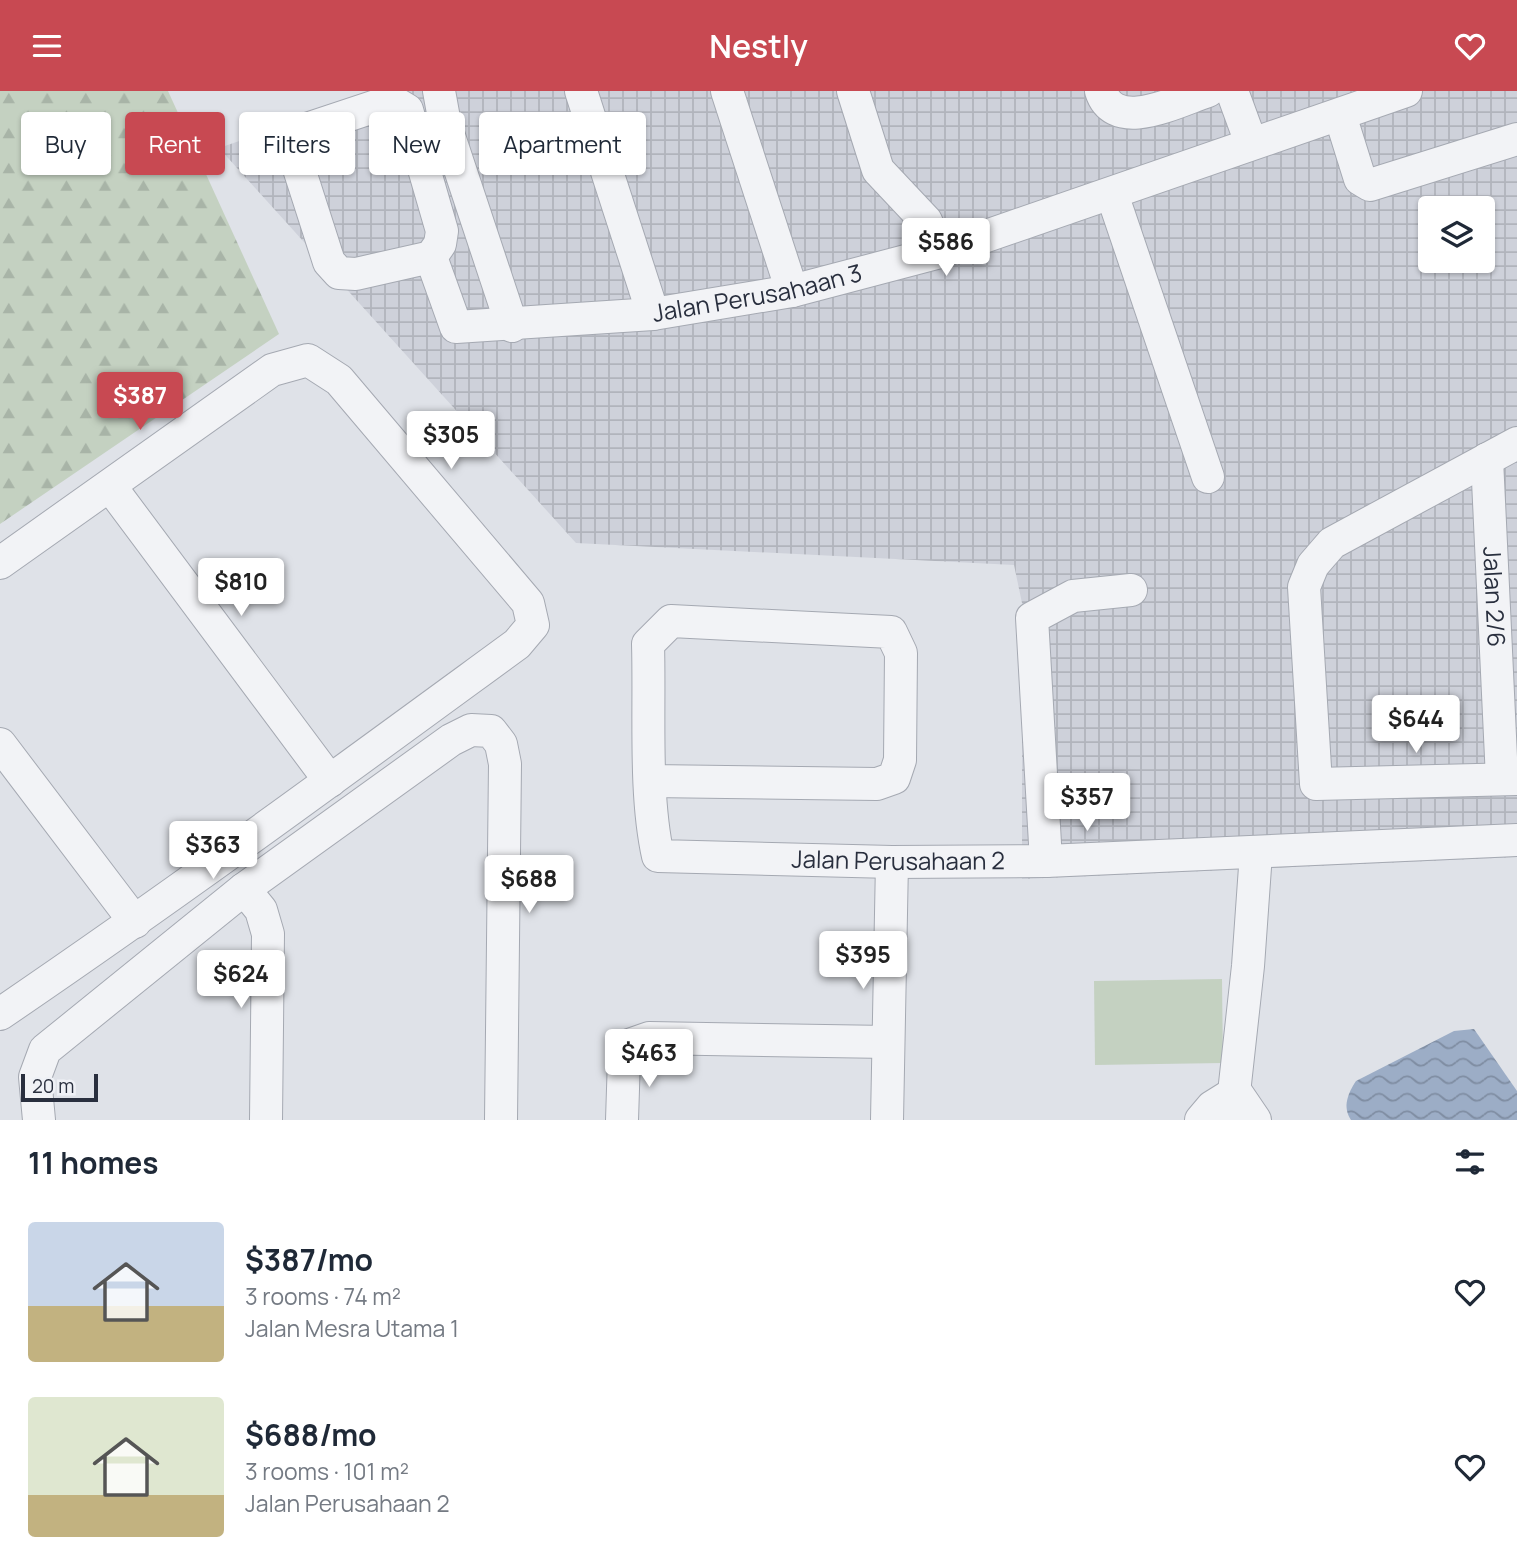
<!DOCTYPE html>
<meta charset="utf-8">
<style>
:root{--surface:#fff;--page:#f2f2f3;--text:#1f2937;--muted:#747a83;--accent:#c84952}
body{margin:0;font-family:Manrope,sans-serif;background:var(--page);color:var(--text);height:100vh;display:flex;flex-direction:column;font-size:26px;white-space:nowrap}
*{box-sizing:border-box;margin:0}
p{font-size:23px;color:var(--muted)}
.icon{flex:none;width:38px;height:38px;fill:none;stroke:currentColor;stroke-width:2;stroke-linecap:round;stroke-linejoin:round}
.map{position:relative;height:1029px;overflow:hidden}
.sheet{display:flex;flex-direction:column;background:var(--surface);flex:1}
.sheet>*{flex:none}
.banner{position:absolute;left:21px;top:21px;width:700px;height:63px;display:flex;gap:14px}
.controls{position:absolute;left:1418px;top:105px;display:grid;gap:14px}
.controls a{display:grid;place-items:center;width:77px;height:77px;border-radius:7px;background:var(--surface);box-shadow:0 2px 5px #0004;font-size:35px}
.scale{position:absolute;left:21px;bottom:18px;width:77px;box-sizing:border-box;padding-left:7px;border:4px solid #292f3e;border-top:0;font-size:19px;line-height:24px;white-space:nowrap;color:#292f3e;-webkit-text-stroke:5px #eff1f6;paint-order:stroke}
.price{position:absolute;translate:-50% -60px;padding:0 16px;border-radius:7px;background:#fff;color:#222;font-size:23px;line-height:46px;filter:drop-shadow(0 2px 4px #0008)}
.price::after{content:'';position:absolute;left:50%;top:42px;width:21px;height:16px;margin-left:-10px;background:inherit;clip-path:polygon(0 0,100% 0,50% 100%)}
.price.current{background:var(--accent);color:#fff}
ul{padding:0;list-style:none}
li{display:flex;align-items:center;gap:21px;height:175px;padding:0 28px}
li span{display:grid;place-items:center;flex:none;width:196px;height:140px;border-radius:7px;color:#555}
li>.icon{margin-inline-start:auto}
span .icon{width:84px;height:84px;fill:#fffc;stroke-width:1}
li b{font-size:30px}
h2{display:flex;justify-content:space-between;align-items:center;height:84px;padding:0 28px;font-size:30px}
.chip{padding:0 24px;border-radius:7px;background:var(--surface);box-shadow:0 2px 5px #0004;font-size:24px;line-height:63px}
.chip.current{background:var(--accent);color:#fff}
header{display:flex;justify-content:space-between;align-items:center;height:91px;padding:0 28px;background:var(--accent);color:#fff;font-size:32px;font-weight:600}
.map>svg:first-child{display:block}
.industrial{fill:url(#industrial-grid);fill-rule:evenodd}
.forest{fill:url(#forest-firs)}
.garden{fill:#c4d1c1}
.water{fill:url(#water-waves)}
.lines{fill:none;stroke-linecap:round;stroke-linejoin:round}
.minor-casing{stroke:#a5a9b2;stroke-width:34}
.minor{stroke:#f2f3f6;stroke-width:32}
.labels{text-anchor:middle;stroke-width:7;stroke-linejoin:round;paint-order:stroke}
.street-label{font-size:24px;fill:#292f3e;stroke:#eff1f6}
</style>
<header><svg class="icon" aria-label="menu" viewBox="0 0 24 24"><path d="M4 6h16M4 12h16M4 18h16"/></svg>Nestly<svg class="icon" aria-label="heart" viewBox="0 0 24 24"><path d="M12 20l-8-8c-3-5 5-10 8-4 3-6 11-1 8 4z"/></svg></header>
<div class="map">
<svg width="1517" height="1029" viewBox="0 0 1517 1029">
<defs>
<pattern id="industrial-grid" width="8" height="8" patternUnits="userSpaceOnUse" patternTransform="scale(1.75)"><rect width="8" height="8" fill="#ced1da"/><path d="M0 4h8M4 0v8" fill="none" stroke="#b1b4bc"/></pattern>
<pattern id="forest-firs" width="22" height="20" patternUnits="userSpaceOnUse" patternTransform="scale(1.75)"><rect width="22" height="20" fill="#c4d1c1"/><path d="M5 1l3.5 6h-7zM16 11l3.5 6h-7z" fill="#a8b4a7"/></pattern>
<pattern id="water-waves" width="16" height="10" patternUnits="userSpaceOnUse" patternTransform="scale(1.75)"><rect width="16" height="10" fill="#9cadc6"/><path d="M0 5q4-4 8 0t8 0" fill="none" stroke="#7f8da2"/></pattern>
</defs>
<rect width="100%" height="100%" fill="#dfe2e8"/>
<!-- industrial -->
<path class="industrial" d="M383 0H1517V766L1022 788V512L1014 474 576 452 219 57ZM1430 117H1482V170H1430Z"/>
<!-- forest -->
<path class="forest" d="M0 0H168L279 243 0 433Z"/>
<!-- garden -->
<path class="garden" d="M1222 888 1223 972 1095 974 1094 890Z"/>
<!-- water -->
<path class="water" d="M1474 938 1517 1000V1029H1351C1342 1016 1348 1002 1356 990L1454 940Z"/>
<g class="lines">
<defs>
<g id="minor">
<path d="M439 0 445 33 512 235"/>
<path d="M581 0 653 223"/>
<path d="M727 0 792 200"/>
<path d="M853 0 878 79 926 130 940 161"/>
<path d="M1101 0C1115 44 1179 9 1208 0"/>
<path d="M1232 0 1251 52"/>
<path d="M382 13H397L407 19 442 140 440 153 431 166 356 183 339 182 329 171 293 59 298 41Z"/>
<path d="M1340 24 1360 88 1370 94 1517 48"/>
<path d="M1112 103 1208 386"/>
<path id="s1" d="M431 166 456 236 653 223 792 200 940 161 1406 0"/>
<path d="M1517 352 1332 452 1313 474 1304 496 1316 693 1517 688"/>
<path id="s2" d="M1487 368 1502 688"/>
<path d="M110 395 330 690"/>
<path d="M0 472 272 279 308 269 339 289 528 512 533 534 517 553C346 678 175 804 0 923"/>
<path d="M0 653 135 831"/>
<path id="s3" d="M651 690 877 693 894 687 900 669 901 562 891 541 671 530 648 553C650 619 644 702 658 765L892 771 1046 770 1517 749"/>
<path d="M1046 770 1032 527 1073 505 1131 499"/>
<path d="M244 798 261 819 268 843 266 1029"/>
<path d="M39 1029 35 986 45 959 244 798 451 649 471 639 491 640 501 653 505 673 501 1029"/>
<path d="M622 1029 624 967 629 954 649 947 888 951"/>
<path d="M887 1029 892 771"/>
<path d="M1201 1029 1212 1016 1236 1001 1255 1029"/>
<path d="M1231 1029 1248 875 1256 762"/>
</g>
</defs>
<!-- minor casing -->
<use href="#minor" class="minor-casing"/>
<!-- minor -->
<use href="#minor" class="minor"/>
</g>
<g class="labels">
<!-- street labels -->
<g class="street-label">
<text dy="8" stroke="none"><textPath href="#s1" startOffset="378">Jalan Perusahaan 3</textPath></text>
<text dy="8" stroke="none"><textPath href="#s2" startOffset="138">Jalan 2/6</textPath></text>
<text dy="8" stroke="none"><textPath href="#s3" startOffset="1099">Jalan Perusahaan 2</textPath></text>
</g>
</g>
</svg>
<div class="controls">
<a><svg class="icon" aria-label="layers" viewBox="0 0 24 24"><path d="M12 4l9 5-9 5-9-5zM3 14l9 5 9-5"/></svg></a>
</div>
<div class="scale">20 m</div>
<b class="price" style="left:946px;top:187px">$586</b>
<b class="price current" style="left:140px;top:341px">$387</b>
<b class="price" style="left:451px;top:380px">$305</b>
<b class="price" style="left:241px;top:527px">$810</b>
<b class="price" style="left:1416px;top:664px">$644</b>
<b class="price" style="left:1087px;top:742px">$357</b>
<b class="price" style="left:213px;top:790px">$363</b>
<b class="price" style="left:529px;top:824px">$688</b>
<b class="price" style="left:863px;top:900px">$395</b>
<b class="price" style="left:241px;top:919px">$624</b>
<b class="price" style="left:649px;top:998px">$463</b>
<div class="banner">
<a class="chip">Buy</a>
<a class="chip current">Rent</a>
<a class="chip">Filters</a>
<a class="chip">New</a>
<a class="chip">Apartment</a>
</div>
</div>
<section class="sheet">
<h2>11 homes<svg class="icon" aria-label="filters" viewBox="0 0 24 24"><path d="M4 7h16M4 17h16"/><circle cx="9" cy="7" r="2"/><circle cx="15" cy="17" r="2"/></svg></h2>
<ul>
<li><span style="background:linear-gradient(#c9d6e8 60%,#c2b280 0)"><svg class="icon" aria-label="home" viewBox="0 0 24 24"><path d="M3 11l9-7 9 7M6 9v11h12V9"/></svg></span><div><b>$387/mo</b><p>3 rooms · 74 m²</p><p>Jalan Mesra Utama 1</p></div><svg class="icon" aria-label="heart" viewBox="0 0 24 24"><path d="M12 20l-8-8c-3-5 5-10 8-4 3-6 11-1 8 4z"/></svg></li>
<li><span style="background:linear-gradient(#dfe7d0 70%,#c2b280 0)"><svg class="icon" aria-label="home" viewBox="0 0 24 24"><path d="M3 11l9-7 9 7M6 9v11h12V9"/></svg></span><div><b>$688/mo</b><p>3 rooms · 101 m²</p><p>Jalan Perusahaan 2</p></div><svg class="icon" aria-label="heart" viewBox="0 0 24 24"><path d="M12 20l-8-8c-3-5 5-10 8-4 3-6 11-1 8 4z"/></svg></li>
</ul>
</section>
